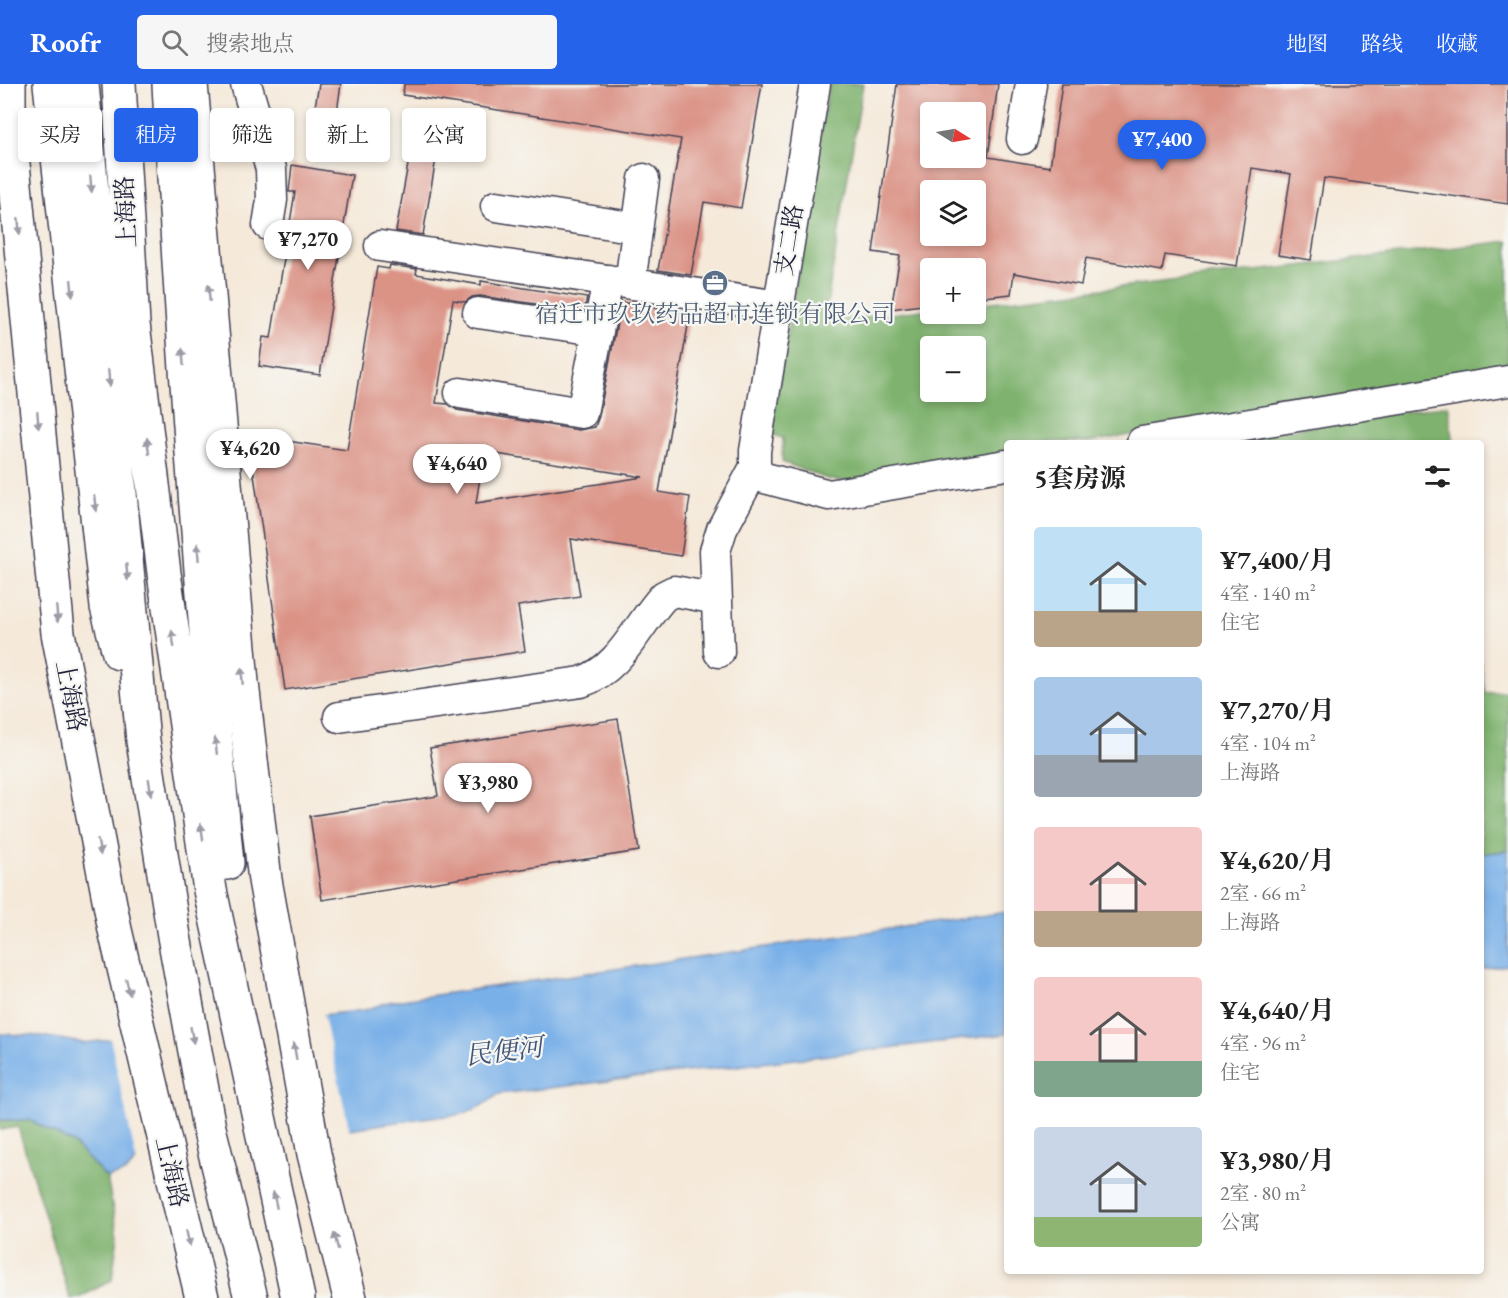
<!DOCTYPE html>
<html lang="zh">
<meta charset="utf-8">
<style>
:root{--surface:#fff;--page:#f6f6f6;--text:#222;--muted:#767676;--accent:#2563eb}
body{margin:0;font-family:"EB Garamond","Noto Serif SC",serif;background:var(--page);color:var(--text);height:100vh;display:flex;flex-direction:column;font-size:22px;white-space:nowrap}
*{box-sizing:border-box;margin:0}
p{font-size:20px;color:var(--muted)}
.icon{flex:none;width:33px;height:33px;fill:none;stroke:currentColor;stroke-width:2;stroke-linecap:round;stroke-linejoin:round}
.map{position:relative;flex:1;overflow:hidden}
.side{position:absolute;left:1004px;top:356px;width:480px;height:834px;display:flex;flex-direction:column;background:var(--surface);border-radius:6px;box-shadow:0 3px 9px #0003}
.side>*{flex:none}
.guide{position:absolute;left:18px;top:24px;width:570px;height:54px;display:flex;gap:12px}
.needle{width:39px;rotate:101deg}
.fabs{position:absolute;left:920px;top:18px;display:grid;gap:12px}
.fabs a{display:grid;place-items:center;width:66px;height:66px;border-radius:6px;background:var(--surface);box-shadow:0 3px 9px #0003;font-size:30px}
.price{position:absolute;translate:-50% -51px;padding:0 14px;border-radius:21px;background:#fff;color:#222;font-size:20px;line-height:39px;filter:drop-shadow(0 2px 3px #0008)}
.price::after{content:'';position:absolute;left:50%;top:36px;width:18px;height:14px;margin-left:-9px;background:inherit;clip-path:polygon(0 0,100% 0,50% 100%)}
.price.current{background:var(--accent);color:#fff}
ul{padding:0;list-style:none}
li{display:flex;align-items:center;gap:18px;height:150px;padding:0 30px}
li span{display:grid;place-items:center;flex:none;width:168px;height:120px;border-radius:6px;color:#555}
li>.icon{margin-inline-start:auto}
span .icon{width:72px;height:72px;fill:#fffc;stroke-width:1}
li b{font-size:26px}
h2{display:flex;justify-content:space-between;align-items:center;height:72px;padding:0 30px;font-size:26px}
.tag{padding:0 21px;border-radius:6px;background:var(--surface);box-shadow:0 3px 9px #0003;font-size:21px;line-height:54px}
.tag.current{background:var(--accent);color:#fff}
header{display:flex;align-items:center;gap:36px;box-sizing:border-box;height:84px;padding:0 30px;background:var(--accent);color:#fff}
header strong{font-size:28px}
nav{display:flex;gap:33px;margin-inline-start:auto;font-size:21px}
.search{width:420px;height:54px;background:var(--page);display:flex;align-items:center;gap:15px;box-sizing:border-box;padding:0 21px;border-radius:6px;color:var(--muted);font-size:22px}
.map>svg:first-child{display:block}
.forest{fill:#7fb26e;stroke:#506a54;stroke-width:1.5;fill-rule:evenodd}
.water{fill:#79b0e8;stroke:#4e6992;stroke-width:1.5}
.pier{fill:#f5e9d9}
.building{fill:#db9386;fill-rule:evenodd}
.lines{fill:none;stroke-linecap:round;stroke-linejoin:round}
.minor-casing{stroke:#424053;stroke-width:33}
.major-casing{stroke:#424053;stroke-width:36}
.highway-casing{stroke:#424053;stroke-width:36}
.minor{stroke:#fff;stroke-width:30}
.major{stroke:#fff;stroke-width:33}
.highway{stroke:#fff;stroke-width:33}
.oneway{fill:#9c9ca7}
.labels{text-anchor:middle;stroke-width:4.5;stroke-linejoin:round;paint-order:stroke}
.street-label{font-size:24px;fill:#22223b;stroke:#f6f6f2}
.service-label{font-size:24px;fill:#4e5e75;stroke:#f6f6f2}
.water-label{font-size:26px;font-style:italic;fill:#405478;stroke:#f6f6f2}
</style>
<header>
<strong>Roofr</strong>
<div class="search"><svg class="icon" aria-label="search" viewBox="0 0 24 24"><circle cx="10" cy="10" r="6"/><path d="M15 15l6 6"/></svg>搜索地点</div>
<nav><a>地图</a><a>路线</a><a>收藏</a></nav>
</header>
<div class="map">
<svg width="1508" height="1214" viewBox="0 0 1508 1214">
<rect width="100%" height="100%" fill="#f6f6f2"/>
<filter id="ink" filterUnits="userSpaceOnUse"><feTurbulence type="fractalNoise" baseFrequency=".0167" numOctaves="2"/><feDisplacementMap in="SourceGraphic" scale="12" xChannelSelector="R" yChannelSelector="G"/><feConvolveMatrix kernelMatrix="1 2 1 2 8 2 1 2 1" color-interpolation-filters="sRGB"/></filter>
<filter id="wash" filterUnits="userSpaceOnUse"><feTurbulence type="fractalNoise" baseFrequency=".008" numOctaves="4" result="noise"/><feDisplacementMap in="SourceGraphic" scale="24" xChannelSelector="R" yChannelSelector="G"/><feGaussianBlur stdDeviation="1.35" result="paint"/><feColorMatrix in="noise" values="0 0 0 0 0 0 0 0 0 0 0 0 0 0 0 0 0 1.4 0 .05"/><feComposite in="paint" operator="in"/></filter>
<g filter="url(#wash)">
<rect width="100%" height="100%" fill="#f5e9d9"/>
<!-- forest -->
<path class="forest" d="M829 0H863L824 238 930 225V230H975V220L1508 157V284L1090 358H1006V373L859 398 830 396 782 378 783 354 770 350ZM930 262H975V308H930Z
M1448 321 1453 358H1209Z
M1480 576 1485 609 1508 607V767L1481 770Z
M0 1036H30L73 1059 107 1094 118 1151 112 1196 79 1214H70L18 1043 0 1046Z"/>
<!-- water -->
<path class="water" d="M1508 767V881L1481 885V770Z
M1006 828V950L499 1010C473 1029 463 1032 431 1033L137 1076 126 1088 107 1094 73 1059 30 1036H0V950L41 952 83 959 365 926 388 918Z"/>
<!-- pier -->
<path class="pier" d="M323 928 350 1048 137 1080 110 953Z"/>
<g id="blocks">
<!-- building -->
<path class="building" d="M319 0H341L334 49 311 45Z
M404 0H762L741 124 704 118 691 191 658 186 681 55 403 11Z
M897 0H998L988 73 1050 83 1062 0H1508V120L1324 94 1311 176 1278 171 1291 90 1252 84 1237 182 1165 171 1162 187 1086 174 1081 201 1014 189 1011 210 975 214V184H930V220L891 225 900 172 873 168ZM930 28H975V74H930ZM930 106H975V152H930Z
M412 58 438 63 423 151 396 147Z
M292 81 352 91 320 291 259 282 263 253 271 254 295 108H289Z
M390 181 417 185 416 190 481 201V197L587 214 584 227 480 212 472 213 465 218 453 216 436 319 448 320 457 326 579 346 595 343 599 332 621 218 690 230 659 408 690 413 681 472 571 455 580 512 518 522 525 567 285 606 250 363 287 357 347 366 377 183 389 185ZM484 368 643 393 476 419Z
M618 635 639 767 322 816 310 732 438 712 430 664Z"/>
</g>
</g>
<g filter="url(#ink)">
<use href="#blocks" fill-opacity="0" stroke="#424053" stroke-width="1.5"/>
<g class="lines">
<defs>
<path id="minor" d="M246 0 271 85 272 116 268 141
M1022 55 1031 0
M496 122 637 144
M380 162 779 222
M630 200 644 95
M478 229 598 246
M460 309 582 329 608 196
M1142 358 1508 297
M755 383 761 393 829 411 1006 381
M719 568 715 467 722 445 755 383V367L815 0
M339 633 581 598C621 585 637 541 664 512L674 507 717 515"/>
<path id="major" d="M9 0V38L58 549 115 846 202 1214
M191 0 242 599 265 796 314 1070 350 1214"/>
<path id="highway" d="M50 0 107 523 119 569
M82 0 143 657 174 852 209 1044 251 1214
M119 0 133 240 164 489 210 806 298 1214
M169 0C182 260 202 519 227 779"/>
</defs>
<!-- minor casing -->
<use href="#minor" class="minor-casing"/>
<!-- major casing -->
<use href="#major" class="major-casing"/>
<!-- highway casing -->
<use href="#highway" class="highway-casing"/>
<!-- minor -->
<use href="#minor" class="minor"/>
<!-- major -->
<use href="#major" class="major"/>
<!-- highway -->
<use href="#highway" class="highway"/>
</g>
<!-- one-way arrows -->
<defs><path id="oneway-solid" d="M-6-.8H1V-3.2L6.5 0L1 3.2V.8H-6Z" transform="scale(1.5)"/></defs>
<g class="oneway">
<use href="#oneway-solid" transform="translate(91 100) rotate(85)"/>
<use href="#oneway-solid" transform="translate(19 142) rotate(85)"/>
<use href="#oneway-solid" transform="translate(72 204) rotate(84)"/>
<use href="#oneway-solid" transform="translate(209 209) rotate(-95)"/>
<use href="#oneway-solid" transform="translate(183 273) rotate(-94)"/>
<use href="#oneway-solid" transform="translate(109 294) rotate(85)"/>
<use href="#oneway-solid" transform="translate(38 336) rotate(85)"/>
<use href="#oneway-solid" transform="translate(148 362) rotate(-97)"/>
<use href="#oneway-solid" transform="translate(95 419) rotate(84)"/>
<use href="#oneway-solid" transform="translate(198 468) rotate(-94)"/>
<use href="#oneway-solid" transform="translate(127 488) rotate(85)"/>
<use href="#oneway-solid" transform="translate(57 530) rotate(85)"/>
<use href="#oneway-solid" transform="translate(173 555) rotate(-98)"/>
<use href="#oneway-solid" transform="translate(242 592) rotate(-95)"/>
<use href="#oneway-solid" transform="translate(216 662) rotate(-96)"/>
<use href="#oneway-solid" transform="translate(150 703) rotate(81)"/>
<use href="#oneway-solid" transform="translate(202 748) rotate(-98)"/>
<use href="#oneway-solid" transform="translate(99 763) rotate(79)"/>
<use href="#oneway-solid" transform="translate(128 903) rotate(77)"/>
<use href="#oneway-solid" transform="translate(192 951) rotate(80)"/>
<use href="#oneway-solid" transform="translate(295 967) rotate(-100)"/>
<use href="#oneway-solid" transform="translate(275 1116) rotate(-102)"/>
<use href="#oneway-solid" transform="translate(188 1154) rotate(77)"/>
<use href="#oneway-solid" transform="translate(336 1157) rotate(-104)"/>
</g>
</g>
<!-- icons -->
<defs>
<symbol id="office-disc" viewBox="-11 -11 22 22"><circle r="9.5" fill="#5c6f8a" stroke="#f6f6f2"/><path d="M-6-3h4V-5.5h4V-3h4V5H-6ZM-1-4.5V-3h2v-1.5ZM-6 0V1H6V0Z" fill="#fff"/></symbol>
</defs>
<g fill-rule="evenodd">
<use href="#office-disc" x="700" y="184" width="30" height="30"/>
</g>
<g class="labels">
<!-- street labels -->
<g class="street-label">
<text transform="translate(126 128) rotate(-93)" y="8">上海路</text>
<text transform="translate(789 156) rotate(-81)" y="8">支二路</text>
<text transform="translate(71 612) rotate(79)" y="8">上海路</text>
<text transform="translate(172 1088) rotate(77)" y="8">上海路</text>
</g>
<!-- service labels -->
<g class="service-label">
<text x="715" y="238">宿迁市玖玖药品超市连锁有限公司</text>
</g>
<!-- water labels -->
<g class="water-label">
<text transform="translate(504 967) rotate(-7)" y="9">民便河</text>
</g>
</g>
</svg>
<div class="fabs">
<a><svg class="needle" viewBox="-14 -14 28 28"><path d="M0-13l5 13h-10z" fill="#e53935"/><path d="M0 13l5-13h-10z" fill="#767676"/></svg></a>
<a><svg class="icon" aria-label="layers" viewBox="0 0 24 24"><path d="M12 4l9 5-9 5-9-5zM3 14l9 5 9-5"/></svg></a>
<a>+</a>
<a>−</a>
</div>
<b class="price current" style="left:1162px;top:87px">¥7,400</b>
<b class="price" style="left:308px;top:187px">¥7,270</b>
<b class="price" style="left:250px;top:396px">¥4,620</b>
<b class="price" style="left:457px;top:411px">¥4,640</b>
<b class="price" style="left:488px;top:730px">¥3,980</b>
<div class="guide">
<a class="tag">买房</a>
<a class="tag current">租房</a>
<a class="tag">筛选</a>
<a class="tag">新上</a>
<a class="tag">公寓</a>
</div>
<section class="side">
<h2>5套房源<svg class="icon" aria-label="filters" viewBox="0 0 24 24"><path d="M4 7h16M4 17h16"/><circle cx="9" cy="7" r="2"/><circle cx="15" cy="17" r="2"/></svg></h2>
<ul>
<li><span style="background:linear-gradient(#bfe0f5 70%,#b9a48a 0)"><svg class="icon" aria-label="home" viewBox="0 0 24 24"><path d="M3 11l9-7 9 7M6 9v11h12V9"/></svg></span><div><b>¥7,400/月</b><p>4室 · 140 m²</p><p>住宅</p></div></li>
<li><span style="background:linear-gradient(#a9c7e8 65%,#9aa5b1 0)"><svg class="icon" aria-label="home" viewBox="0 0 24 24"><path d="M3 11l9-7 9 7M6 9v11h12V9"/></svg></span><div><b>¥7,270/月</b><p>4室 · 104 m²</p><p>上海路</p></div></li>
<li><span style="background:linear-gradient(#f6c9c9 70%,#b9a48a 0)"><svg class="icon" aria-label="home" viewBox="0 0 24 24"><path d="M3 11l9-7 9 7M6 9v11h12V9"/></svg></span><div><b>¥4,620/月</b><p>2室 · 66 m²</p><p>上海路</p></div></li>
<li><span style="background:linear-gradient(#f6c9c9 70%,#7fa58c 0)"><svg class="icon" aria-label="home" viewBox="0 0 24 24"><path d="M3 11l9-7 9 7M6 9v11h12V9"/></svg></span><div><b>¥4,640/月</b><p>4室 · 96 m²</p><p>住宅</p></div></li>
<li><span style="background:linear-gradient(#c9d6e8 75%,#8fb573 0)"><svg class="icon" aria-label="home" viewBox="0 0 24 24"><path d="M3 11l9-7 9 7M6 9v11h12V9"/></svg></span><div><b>¥3,980/月</b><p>2室 · 80 m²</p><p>公寓</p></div></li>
</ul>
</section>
</div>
